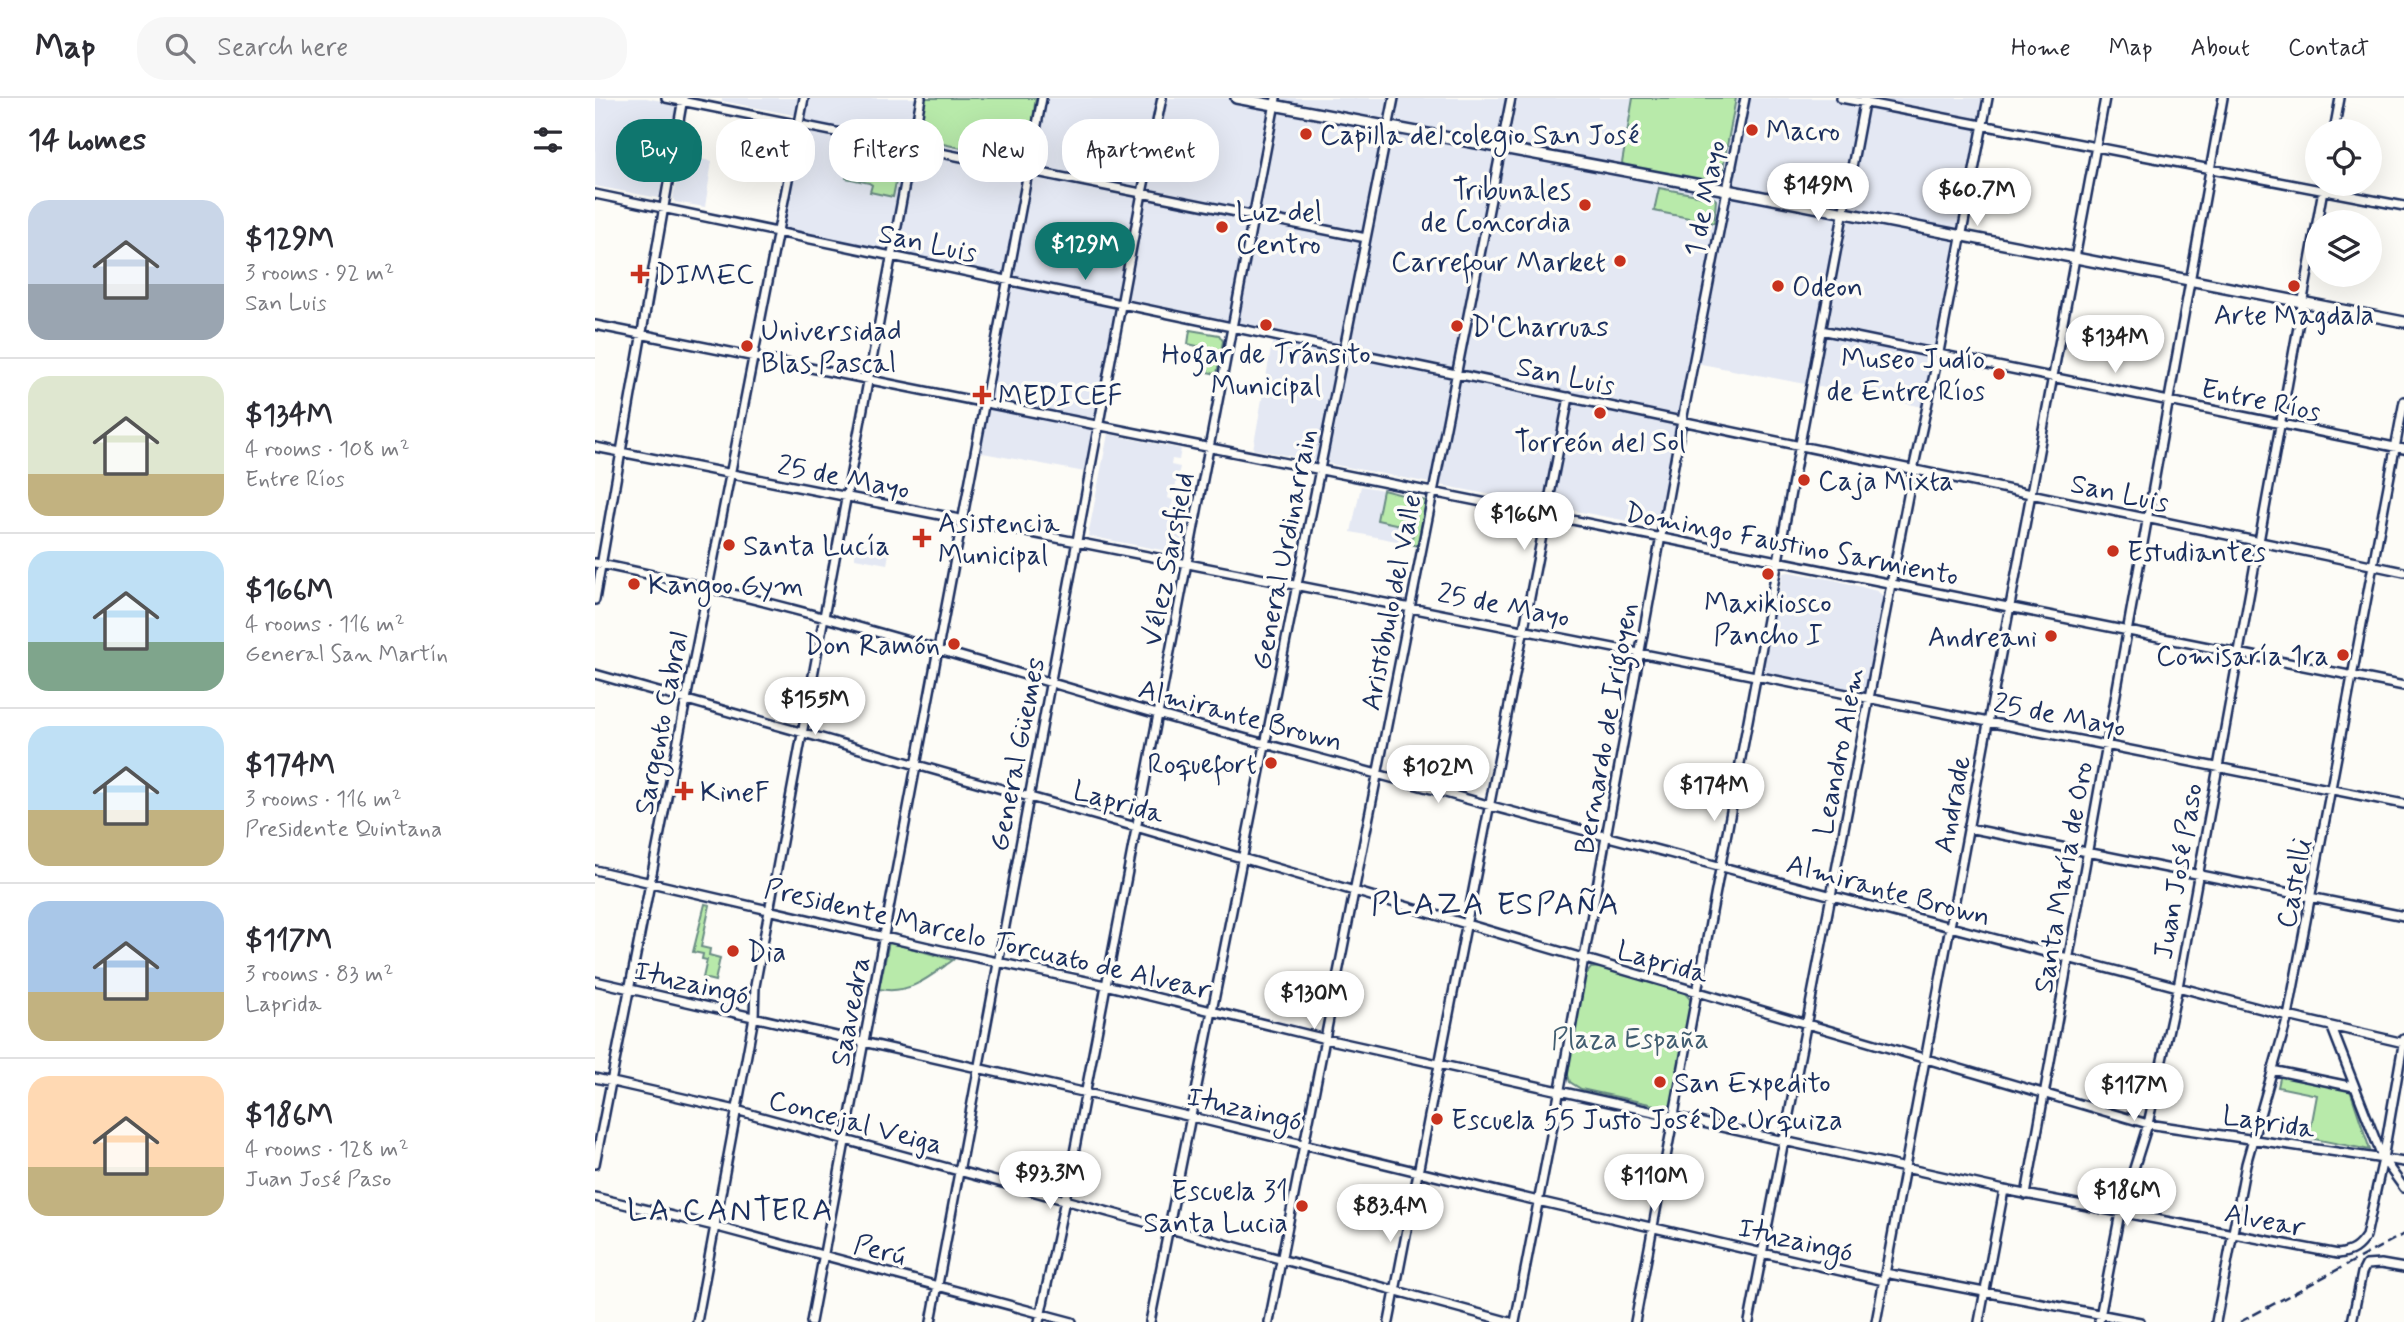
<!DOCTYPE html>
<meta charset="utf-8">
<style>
:root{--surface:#fff;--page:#f7f7f7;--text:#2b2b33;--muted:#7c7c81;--line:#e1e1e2;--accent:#0f766e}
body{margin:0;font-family:Mynerve,sans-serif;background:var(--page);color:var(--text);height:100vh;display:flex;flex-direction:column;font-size:26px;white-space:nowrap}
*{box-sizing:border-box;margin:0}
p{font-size:23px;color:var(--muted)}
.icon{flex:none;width:38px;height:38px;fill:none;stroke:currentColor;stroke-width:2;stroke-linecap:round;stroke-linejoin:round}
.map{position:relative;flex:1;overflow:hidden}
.drawer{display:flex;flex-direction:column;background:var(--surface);width:595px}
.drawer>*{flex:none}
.hud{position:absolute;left:21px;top:21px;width:665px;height:63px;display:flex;gap:14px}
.tools{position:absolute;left:1710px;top:21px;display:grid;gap:14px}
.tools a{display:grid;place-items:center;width:77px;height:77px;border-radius:50%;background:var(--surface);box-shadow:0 7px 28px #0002;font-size:35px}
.price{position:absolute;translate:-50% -60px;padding:0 16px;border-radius:24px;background:#fff;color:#222;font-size:23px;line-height:46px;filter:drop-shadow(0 2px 4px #0008)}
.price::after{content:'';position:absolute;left:50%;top:42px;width:21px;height:16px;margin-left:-10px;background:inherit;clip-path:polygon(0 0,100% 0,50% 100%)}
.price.current{background:var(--accent);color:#fff}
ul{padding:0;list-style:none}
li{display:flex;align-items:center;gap:21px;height:175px;padding:0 28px}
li+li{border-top:2px solid var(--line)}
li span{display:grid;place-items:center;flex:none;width:196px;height:140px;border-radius:21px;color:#555}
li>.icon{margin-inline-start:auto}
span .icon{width:84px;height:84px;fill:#fffc;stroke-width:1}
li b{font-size:30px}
h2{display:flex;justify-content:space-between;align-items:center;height:84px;padding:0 28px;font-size:30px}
.tag{padding:0 24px;border-radius:28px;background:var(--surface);box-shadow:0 7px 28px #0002;font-size:24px;line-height:63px}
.tag.current{background:var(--accent);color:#fff}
header{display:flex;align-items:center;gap:42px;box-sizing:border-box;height:98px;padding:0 35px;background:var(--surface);border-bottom:2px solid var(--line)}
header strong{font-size:33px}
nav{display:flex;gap:38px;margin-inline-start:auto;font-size:24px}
.search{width:490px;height:63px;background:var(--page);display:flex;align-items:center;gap:18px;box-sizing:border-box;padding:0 24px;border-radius:28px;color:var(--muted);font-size:26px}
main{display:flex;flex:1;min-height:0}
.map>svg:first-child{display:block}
.built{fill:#e4e8f3}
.green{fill:#b8eaaa;stroke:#6a8c84;stroke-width:2}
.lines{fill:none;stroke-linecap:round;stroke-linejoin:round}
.minor-casing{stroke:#1b2f5e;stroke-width:12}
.tertiary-casing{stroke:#1b2f5e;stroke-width:14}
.minor{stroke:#fdfcf7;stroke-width:7}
.tertiary{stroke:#fdfcf7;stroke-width:9}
.rail{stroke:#1b2f5e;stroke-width:2.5;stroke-dasharray:10 5;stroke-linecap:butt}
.poi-dot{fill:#c8321e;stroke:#fdfcf7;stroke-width:2.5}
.labels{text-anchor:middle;stroke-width:7;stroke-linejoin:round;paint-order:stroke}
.poi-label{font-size:28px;fill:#1b2f5e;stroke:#fdfcf7;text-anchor:start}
.street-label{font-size:28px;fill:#1b2f5e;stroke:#fdfcf7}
.park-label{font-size:28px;fill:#425e71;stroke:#fdfcf7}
.quarter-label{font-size:32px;letter-spacing:2px;fill:#1b2f5e;stroke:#fdfcf7}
</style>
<header>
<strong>Map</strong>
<div class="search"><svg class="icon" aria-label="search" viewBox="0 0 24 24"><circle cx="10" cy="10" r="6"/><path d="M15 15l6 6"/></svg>Search here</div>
<nav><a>Home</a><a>Map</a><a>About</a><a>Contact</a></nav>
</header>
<main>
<section class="drawer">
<h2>14 homes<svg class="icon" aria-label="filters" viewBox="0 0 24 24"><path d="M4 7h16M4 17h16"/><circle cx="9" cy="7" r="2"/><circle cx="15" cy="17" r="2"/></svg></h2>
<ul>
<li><span style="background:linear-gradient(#c9d6e8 60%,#9aa5b1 0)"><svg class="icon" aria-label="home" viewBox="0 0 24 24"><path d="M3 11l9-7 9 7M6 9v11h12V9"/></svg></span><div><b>$129M</b><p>3 rooms · 92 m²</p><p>San Luis</p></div></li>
<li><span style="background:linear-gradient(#dfe7d0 70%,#c2b280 0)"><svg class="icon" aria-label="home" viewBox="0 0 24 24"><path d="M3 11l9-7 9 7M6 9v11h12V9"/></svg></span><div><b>$134M</b><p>4 rooms · 108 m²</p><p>Entre Ríos</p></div></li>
<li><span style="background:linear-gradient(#bfe0f5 65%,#7fa58c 0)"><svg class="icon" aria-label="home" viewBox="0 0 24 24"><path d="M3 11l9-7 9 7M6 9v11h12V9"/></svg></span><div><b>$166M</b><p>4 rooms · 116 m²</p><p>General San Martín</p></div></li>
<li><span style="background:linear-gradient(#bfe0f5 60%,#c2b280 0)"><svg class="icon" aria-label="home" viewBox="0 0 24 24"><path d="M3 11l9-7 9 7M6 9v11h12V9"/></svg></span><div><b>$174M</b><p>3 rooms · 116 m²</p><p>Presidente Quintana</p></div></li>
<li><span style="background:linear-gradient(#a9c7e8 65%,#c2b280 0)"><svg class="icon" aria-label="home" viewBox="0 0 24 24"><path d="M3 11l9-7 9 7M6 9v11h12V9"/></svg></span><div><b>$117M</b><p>3 rooms · 83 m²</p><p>Laprida</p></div></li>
<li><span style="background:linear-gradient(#ffd9b3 65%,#c2b280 0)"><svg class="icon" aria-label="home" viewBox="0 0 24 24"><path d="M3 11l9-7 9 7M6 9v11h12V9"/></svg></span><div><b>$186M</b><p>4 rooms · 128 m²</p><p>Juan José Paso</p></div></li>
</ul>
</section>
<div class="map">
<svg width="1809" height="1224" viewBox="0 0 1809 1224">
<rect width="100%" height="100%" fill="#fdfcf7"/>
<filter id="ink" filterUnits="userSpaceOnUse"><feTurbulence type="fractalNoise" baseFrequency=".0143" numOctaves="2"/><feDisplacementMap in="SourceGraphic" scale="14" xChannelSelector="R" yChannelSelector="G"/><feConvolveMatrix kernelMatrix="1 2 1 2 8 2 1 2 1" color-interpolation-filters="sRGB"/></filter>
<g filter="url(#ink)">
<!-- built -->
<path class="built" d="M0 0H51L82 6 64 100 0 88Z
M127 0H205L202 14 199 17 127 3Z
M213 0H1387L1328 309 1096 264 1064 429 658 351 678 240 521 210 490 374 377 353 410 176 188 134Z
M85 58 117 63 110 109 80 104 78 100Z
M513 336 586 351 584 362 577 361 576 367 585 369 580 390 575 389 573 400 578 402 574 417 591 420 583 455 493 438Z
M766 388 788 392 783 422 819 430 816 446 756 434Z
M258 443 295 451 292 466 260 460V456L256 455Z
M1194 474 1240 482 1282 493 1288 498 1270 592 1266 594 1167 573 1188 475Z"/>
<!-- green -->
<path class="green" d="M330 0H441C437 20 439 53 418 61L329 42 324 37Z
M1038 0H1141L1127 75 1122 81 1114 85 1031 68 1027 65Z
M259 40 302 48 307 54 298 99 275 94 277 87 274 85 251 80Z
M1064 90 1119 100 1121 102 1119 125 1059 113Z
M595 232 624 237 628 243 622 276 612 274 616 251 593 246Z
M788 392 831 403 823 448 816 446 819 430 782 422Z
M110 806 115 807 106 849 115 851 114 857 125 860 120 883 108 880 112 862 107 861 108 856 98 854Z
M294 844 358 862C334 879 315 897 284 891Z
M1007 869 1089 894 1095 901V918L1080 1002 1073 1010 986 991 975 984 972 974 990 878 996 870Z
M1687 971 1752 983 1775 1052 1714 1040 1722 997 1683 989Z"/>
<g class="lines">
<defs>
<path id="minor" d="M71 0 771 140
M1246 0 1809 108
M1739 33 1745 0
M0 96 1809 474
M0 227 1809 588
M1226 232 1809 351
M0 349 1809 706
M0 465C181 501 361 557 538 609 657 644 777 673 896 708L1693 918 1809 945
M0 502 88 0
M0 576 541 729 1553 1026 1809 1064
M1373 730 1809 818
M0 772 346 852 510 887 731 941 1409 1092 1743 1156C1757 1154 1763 1150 1771 1138L1788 1061 1809 941
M0 883 597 1019 943 1103 1289 1183
M1737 930 1788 1061 1809 1090
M1677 972 1759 989
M0 980 141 1012 915 1224
M0 1066 209 0
M1431 1097 1628 0
M0 1099 119 1128 477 1224
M1290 1175 1545 1224
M102 1224 159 919 160 888 326 0
M216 1224 447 0
M336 1224 547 95 567 0
M444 1224 470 1102 681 0
M555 1224 799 0
M674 1224 916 0
M794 1224 974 299
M920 1224 965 991 1087 323 1150 0
M1040 1224 1270 0
M1154 1224 1318 372 1344 254 1393 0
M1281 1224 1510 0
M1384 1224 1409 1092
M1504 1224 1525 1115 1553 1026 1583 889 1729 86
M1621 1224 1651 1066 1693 918 1809 303
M1757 1224 1767 1175 1771 1167 1786 1166 1809 1170"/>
<path id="tertiary" d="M641 0 1132 92 1809 224"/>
</defs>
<!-- minor casing -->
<use href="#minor" class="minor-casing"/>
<!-- tertiary casing -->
<use href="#tertiary" class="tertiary-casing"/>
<!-- minor -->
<use href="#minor" class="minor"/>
<!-- tertiary -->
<use href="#tertiary" class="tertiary"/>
<!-- rail -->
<path class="rail" d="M1645 1224 1809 1136"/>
</g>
</g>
<!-- markers -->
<g class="poi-dot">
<circle cx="1157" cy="32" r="7"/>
<circle cx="711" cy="36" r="7"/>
<circle cx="990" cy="107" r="7"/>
<circle cx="627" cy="129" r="7"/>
<circle cx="1025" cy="163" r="7"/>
<path d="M41.5 165.5h7v7h7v7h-7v7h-7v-7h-7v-7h7z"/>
<circle cx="1183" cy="188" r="7"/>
<circle cx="1699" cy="188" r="7"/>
<circle cx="671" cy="227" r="7"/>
<circle cx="862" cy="228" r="7"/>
<circle cx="152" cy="248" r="7"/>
<circle cx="1404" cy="276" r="7"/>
<path d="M383.5 286.5h7v7h7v7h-7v7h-7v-7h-7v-7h7z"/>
<circle cx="1005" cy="315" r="7"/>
<circle cx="1209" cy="382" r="7"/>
<path d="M323.5 429.5h7v7h7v7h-7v7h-7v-7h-7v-7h7z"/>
<circle cx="134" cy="447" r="7"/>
<circle cx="1518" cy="453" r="7"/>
<circle cx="1173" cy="476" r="7"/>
<circle cx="39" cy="486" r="7"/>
<circle cx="1456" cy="538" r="7"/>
<circle cx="359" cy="546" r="7"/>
<circle cx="1748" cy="557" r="7"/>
<circle cx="676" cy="665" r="7"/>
<path d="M85.5 682.5h7v7h7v7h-7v7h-7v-7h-7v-7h7z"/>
<circle cx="138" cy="853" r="7"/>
<circle cx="1065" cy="984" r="7"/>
<circle cx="842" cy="1021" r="7"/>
<circle cx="707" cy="1108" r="7"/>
</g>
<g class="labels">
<!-- poi labels -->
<g class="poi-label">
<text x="1171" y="42">Macro</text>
<text x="725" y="46">Capilla del colegio San José</text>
<text x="976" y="101" text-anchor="end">Tribunales<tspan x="976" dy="32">de Concordia</tspan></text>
<text x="641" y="123">Luz del<tspan x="641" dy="32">Centro</tspan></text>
<text x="1011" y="173" text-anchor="end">Carrefour Market</text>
<text x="61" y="186">DIMEC</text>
<text x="1197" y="198">Odeon</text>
<text x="1699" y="226" text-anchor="middle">Arte Magdala</text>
<text x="876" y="238">D'Charruas</text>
<text x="166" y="242">Universidad<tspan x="166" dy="32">Blas Pascal</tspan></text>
<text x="671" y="265" text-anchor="middle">Hogar de Tránsito<tspan x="671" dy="32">Municipal</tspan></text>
<text x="1390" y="270" text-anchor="end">Museo Judío<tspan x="1390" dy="32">de Entre Ríos</tspan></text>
<text x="403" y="307">MEDICEF</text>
<text x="1005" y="353" text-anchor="middle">Torreón del Sol</text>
<text x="1223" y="392">Caja Mixta</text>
<text x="343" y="434">Asistencia<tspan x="343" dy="32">Municipal</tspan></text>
<text x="148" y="457">Santa Lucía</text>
<text x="1532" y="463">Estudiantes</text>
<text x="53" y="496">Kangoo Gym</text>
<text x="1173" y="514" text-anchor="middle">Maxikiosco<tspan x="1173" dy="32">Pancho I</tspan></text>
<text x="1442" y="548" text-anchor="end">Andreani</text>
<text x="345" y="556" text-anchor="end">Don Ramón</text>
<text x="1734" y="567" text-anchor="end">Comisaría 1ra</text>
<text x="662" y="675" text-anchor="end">Roquefort</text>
<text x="105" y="703">KineF</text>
<text x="152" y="863">Dia</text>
<text x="1079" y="994">San Expedito</text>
<text x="856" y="1031">Escuela 55 Justo José De Urquiza</text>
<text x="693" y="1102" text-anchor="end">Escuela 31<tspan x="693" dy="32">Santa Lucia</tspan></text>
</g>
<!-- street labels -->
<g class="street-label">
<text transform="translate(1109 100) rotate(-79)" y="10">1 de Mayo</text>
<text transform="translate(333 144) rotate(12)" y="10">San Luis</text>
<text transform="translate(971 277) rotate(12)" y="10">San Luis</text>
<text transform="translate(1666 301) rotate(12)" y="10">Entre Ríos</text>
<text transform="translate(249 378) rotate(11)" y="10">25 de Mayo</text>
<text transform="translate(1525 394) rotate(12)" y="10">San Luis</text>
<text transform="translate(1197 445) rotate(11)" y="10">Domingo Faustino Sarmiento</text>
<text transform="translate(688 451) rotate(-79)" y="10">General Urdinarrain</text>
<text transform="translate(572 461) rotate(-79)" y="10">Vélez Sarsfield</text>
<text transform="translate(795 504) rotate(-79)" y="10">Aristóbulo del Valle</text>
<text transform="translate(909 506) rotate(11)" y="10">25 de Mayo</text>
<text transform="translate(646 616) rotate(15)" y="10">Almirante Brown</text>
<text transform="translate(1465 616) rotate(11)" y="10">25 de Mayo</text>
<text transform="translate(65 625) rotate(-79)" y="10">Sargento Cabral</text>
<text transform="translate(1010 630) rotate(-80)" y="10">Bernardo de Irigoyen</text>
<text transform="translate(1243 653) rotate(-79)" y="10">Leandro Alem</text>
<text transform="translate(421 656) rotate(-79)" y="10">General Güemes</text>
<text transform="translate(524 703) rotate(16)" y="10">Laprida</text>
<text transform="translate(1356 706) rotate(-79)" y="10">Andrade</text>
<text transform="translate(1582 773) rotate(-80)" y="10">Juan José Paso</text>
<text transform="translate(1467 779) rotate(-80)" y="10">Santa María de Oro</text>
<text transform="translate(1698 785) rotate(-79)" y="10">Castelli</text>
<text transform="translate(1294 791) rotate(15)" y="10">Almirante Brown</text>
<text transform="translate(393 840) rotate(13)" y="10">Presidente Marcelo Torcuato de Alvear</text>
<text transform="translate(1068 863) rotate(16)" y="10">Laprida</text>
<text transform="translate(97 884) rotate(13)" y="10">Ituzaingó</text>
<text transform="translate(254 913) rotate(-79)" y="10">Saavedra</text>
<text transform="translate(650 1010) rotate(13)" y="10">Ituzaingó</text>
<text transform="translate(261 1023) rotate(15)" y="10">Concejal Veiga</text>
<text transform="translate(1674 1023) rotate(9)" y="10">Laprida</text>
<text transform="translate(1670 1121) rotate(11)" y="10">Alvear</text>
<text transform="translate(1201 1141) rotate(13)" y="10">Ituzaingó</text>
<text transform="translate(285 1151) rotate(15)" y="10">Perú</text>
</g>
<!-- park labels -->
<g class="park-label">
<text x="1035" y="950">Plaza España</text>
</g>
<!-- quarter labels -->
<g class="quarter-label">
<text x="901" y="816">PLAZA ESPAÑA</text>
<text x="136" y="1122">LA CANTERA</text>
</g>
</g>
</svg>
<div class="tools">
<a><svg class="icon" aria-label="locate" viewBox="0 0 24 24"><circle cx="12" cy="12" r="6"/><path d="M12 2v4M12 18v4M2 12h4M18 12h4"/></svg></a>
<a><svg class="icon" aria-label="layers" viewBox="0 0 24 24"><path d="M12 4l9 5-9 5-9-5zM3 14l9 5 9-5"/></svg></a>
</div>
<b class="price" style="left:1223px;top:125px">$149M</b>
<b class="price" style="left:1382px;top:130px">$60.7M</b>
<b class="price current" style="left:490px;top:184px">$129M</b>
<b class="price" style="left:1520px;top:277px">$134M</b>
<b class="price" style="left:929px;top:454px">$166M</b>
<b class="price" style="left:220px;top:639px">$155M</b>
<b class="price" style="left:843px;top:707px">$102M</b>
<b class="price" style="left:1119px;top:725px">$174M</b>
<b class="price" style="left:719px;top:933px">$130M</b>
<b class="price" style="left:1539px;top:1025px">$117M</b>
<b class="price" style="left:455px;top:1113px">$93.3M</b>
<b class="price" style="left:1059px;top:1116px">$110M</b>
<b class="price" style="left:1532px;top:1130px">$186M</b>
<b class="price" style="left:795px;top:1146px">$83.4M</b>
<div class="hud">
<a class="tag current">Buy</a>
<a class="tag">Rent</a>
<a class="tag">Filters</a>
<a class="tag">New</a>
<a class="tag">Apartment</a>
</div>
</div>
</main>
